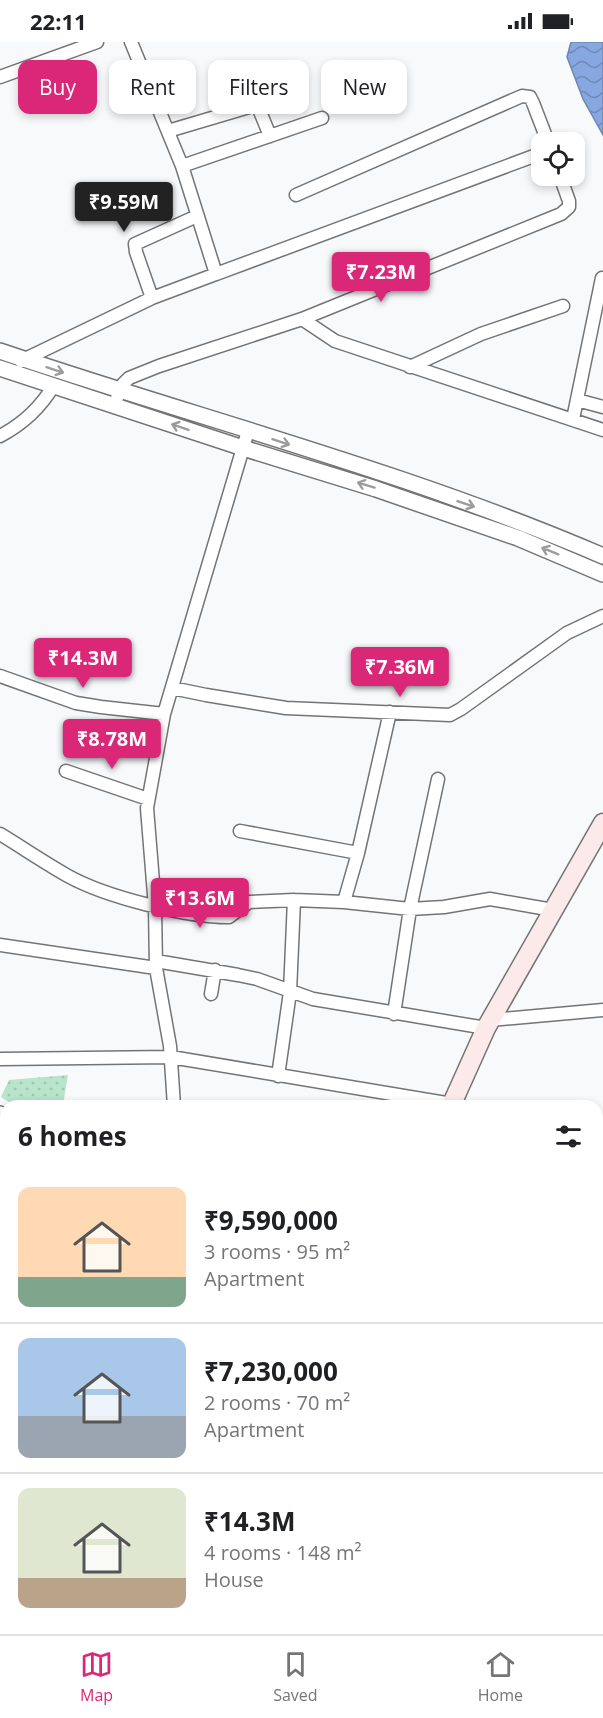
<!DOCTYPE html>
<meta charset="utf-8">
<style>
:root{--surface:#fff;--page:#f2f2f2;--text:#202124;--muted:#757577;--line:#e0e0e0;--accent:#db2777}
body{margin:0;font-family:"Open Sans",sans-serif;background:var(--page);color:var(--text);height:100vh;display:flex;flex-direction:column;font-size:22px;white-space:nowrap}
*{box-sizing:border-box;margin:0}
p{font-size:20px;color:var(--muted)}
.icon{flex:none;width:33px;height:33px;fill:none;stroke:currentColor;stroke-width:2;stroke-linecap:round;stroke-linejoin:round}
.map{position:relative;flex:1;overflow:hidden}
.sheet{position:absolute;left:0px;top:1058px;width:603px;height:536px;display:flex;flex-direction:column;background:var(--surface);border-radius:18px 18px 0 0;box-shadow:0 3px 9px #0003}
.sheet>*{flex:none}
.banner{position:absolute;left:18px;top:18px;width:567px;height:54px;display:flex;gap:12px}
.buttons{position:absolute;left:531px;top:90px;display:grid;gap:12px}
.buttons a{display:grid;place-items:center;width:54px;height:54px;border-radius:12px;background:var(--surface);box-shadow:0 3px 9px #0003;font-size:30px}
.price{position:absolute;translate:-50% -51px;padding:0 14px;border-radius:6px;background:var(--accent);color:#fff;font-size:20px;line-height:39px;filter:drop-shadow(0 2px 3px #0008)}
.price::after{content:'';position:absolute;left:50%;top:36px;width:18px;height:14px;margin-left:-9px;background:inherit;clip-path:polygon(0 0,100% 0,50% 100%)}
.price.current{background:#222;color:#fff}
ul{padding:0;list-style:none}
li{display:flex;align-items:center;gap:18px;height:150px;padding:0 18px}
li+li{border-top:2px solid var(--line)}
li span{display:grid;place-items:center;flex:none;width:168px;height:120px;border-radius:12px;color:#555}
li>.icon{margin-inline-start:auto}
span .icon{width:72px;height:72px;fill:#fffc;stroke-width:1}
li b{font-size:26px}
h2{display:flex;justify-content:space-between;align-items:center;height:72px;padding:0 18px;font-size:26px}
.tag{padding:0 21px;border-radius:12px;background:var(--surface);box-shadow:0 3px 9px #0003;font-size:21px;line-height:54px}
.tag.current{background:var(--accent);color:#fff}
.status{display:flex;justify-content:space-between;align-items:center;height:42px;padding:0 30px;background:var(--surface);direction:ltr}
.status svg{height:16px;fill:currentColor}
.tabs{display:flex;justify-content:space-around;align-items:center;height:84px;border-top:2px solid var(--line);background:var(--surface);font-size:16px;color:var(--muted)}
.tabs a{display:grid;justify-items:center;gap:3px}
.tabs .current{color:var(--accent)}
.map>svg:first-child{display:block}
.park{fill:url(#park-dots)}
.water{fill:url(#water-waves);stroke:#6f86ae;stroke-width:1.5}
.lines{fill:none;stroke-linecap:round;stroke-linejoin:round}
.minor-casing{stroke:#737475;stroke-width:15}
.tertiary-casing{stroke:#737475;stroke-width:18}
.secondary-casing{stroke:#737475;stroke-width:21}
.minor{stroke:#fff;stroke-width:12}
.tertiary{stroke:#fff;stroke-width:15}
.secondary{stroke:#fceaea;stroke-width:18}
.oneway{stroke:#9c9c9c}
</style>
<div class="status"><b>22:11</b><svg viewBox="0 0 49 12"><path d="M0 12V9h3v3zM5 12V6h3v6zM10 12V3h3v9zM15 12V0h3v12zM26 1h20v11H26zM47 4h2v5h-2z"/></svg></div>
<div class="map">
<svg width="603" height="1592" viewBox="0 0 603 1592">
<defs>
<pattern id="park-dots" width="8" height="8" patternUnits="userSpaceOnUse" patternTransform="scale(1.5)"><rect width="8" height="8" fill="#b8e4cb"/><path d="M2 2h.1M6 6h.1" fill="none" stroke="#9fc4af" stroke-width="1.8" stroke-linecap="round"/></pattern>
<pattern id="water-waves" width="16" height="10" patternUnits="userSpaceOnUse" patternTransform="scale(1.5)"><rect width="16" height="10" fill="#86a7e0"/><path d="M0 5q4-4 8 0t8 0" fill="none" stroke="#6f89b7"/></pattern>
</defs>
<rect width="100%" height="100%" fill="#f8f9fb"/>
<!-- park -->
<path class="park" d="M68 1033 63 1063H13L1 1055 9 1038Z"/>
<!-- water -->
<path class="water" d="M571 0H603V93L583 57 567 15Z"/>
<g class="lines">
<defs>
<path id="minor" d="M131 0 182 124 216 232 542 111
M0 35 97 0
M168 89 256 63 259 67 270 94
M182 124 322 76
M296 153 522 54 530 55 533 61 548 100
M152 256 136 210 135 202 197 174
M302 277 335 299 603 388
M21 319 152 256 216 232
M410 325 481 292 563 264
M117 356 123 342 129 336 159 324 302 277 561 172 569 165V159L560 134
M577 358 603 365
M573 377 602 236
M0 394C23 382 41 365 54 343
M0 634 76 661 101 665 164 672
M172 646 206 653 286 666 450 673 461 667 567 591 603 574
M66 729 148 757
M240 789 358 811 390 670
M0 792C23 806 45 821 68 834 106 855 185 875 229 875L249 860 294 858 344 860 410 867 444 865 490 857 553 868
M344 860 358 811
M0 903 156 926
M156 919 238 933 257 937 313 957 486 986
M211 952 215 928
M394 972 410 867 438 737
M490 978 603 968
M0 1017 171 1015 452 1062
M278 1034 290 950 294 858
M174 1064 170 1004 156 926 155 865 147 766 164 672 248 389
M0 1476 6 1474"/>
<path id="tertiary" d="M0 309C201 377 408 430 603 514
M0 326 243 406 376 447 518 496 603 532
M0 1072 6 1076
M0 1089 6 1093
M597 1511 603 1510
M297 1587 299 1592
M220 1592 230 1587"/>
<path id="secondary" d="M451 1064 486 986 603 781
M359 1592 360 1587"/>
</defs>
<!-- minor casing -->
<use href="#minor" class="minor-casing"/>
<!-- tertiary casing -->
<use href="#tertiary" class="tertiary-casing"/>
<!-- secondary casing -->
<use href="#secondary" class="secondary-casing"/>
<!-- minor -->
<use href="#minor" class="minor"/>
<!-- tertiary -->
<use href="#tertiary" class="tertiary"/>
<!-- secondary -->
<use href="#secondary" class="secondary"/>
</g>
<!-- one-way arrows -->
<defs><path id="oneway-shaft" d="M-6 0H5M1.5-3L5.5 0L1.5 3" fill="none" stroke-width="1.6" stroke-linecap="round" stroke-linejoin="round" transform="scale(1.5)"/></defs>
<g class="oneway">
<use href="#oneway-shaft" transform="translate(55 328) rotate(18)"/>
<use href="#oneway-shaft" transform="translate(180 385) rotate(-161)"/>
<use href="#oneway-shaft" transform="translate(281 400) rotate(18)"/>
<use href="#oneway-shaft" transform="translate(366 443) rotate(-163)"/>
<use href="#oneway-shaft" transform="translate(466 462) rotate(19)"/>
<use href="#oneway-shaft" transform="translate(550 509) rotate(-158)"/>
</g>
</svg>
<div class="buttons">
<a><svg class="icon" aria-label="locate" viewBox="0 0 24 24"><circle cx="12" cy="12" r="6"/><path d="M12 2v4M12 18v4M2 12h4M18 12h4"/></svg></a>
</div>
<b class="price current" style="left:124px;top:191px">₹9.59M</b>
<b class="price" style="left:381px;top:261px">₹7.23M</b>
<b class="price" style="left:83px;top:647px">₹14.3M</b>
<b class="price" style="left:400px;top:656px">₹7.36M</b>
<b class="price" style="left:112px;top:728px">₹8.78M</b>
<b class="price" style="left:200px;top:887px">₹13.6M</b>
<div class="banner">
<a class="tag current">Buy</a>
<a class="tag">Rent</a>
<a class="tag">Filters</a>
<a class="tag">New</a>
</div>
<section class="sheet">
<h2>6 homes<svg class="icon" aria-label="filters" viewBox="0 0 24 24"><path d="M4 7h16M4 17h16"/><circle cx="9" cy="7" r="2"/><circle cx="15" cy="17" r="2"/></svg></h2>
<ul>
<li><span style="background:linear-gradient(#ffd9b3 75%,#7fa58c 0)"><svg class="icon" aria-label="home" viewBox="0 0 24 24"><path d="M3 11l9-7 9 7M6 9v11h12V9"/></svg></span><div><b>₹9,590,000</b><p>3 rooms · 95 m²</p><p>Apartment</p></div></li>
<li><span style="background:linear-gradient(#a9c7e8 65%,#9aa5b1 0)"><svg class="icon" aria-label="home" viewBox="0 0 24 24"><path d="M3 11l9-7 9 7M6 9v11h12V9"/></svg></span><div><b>₹7,230,000</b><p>2 rooms · 70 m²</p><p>Apartment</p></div></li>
<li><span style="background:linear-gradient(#dfe7d0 75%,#b9a48a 0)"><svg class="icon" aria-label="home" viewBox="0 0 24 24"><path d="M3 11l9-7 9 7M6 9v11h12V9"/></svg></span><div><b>₹14.3M</b><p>4 rooms · 148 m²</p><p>House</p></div></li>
</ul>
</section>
</div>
<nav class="tabs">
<a class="current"><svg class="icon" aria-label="map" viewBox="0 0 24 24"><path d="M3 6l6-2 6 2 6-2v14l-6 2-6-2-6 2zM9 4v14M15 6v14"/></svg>Map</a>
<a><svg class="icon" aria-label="saved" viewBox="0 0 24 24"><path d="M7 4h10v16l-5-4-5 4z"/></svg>Saved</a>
<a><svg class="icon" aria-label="home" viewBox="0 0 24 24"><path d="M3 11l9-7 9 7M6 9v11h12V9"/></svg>Home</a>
</nav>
